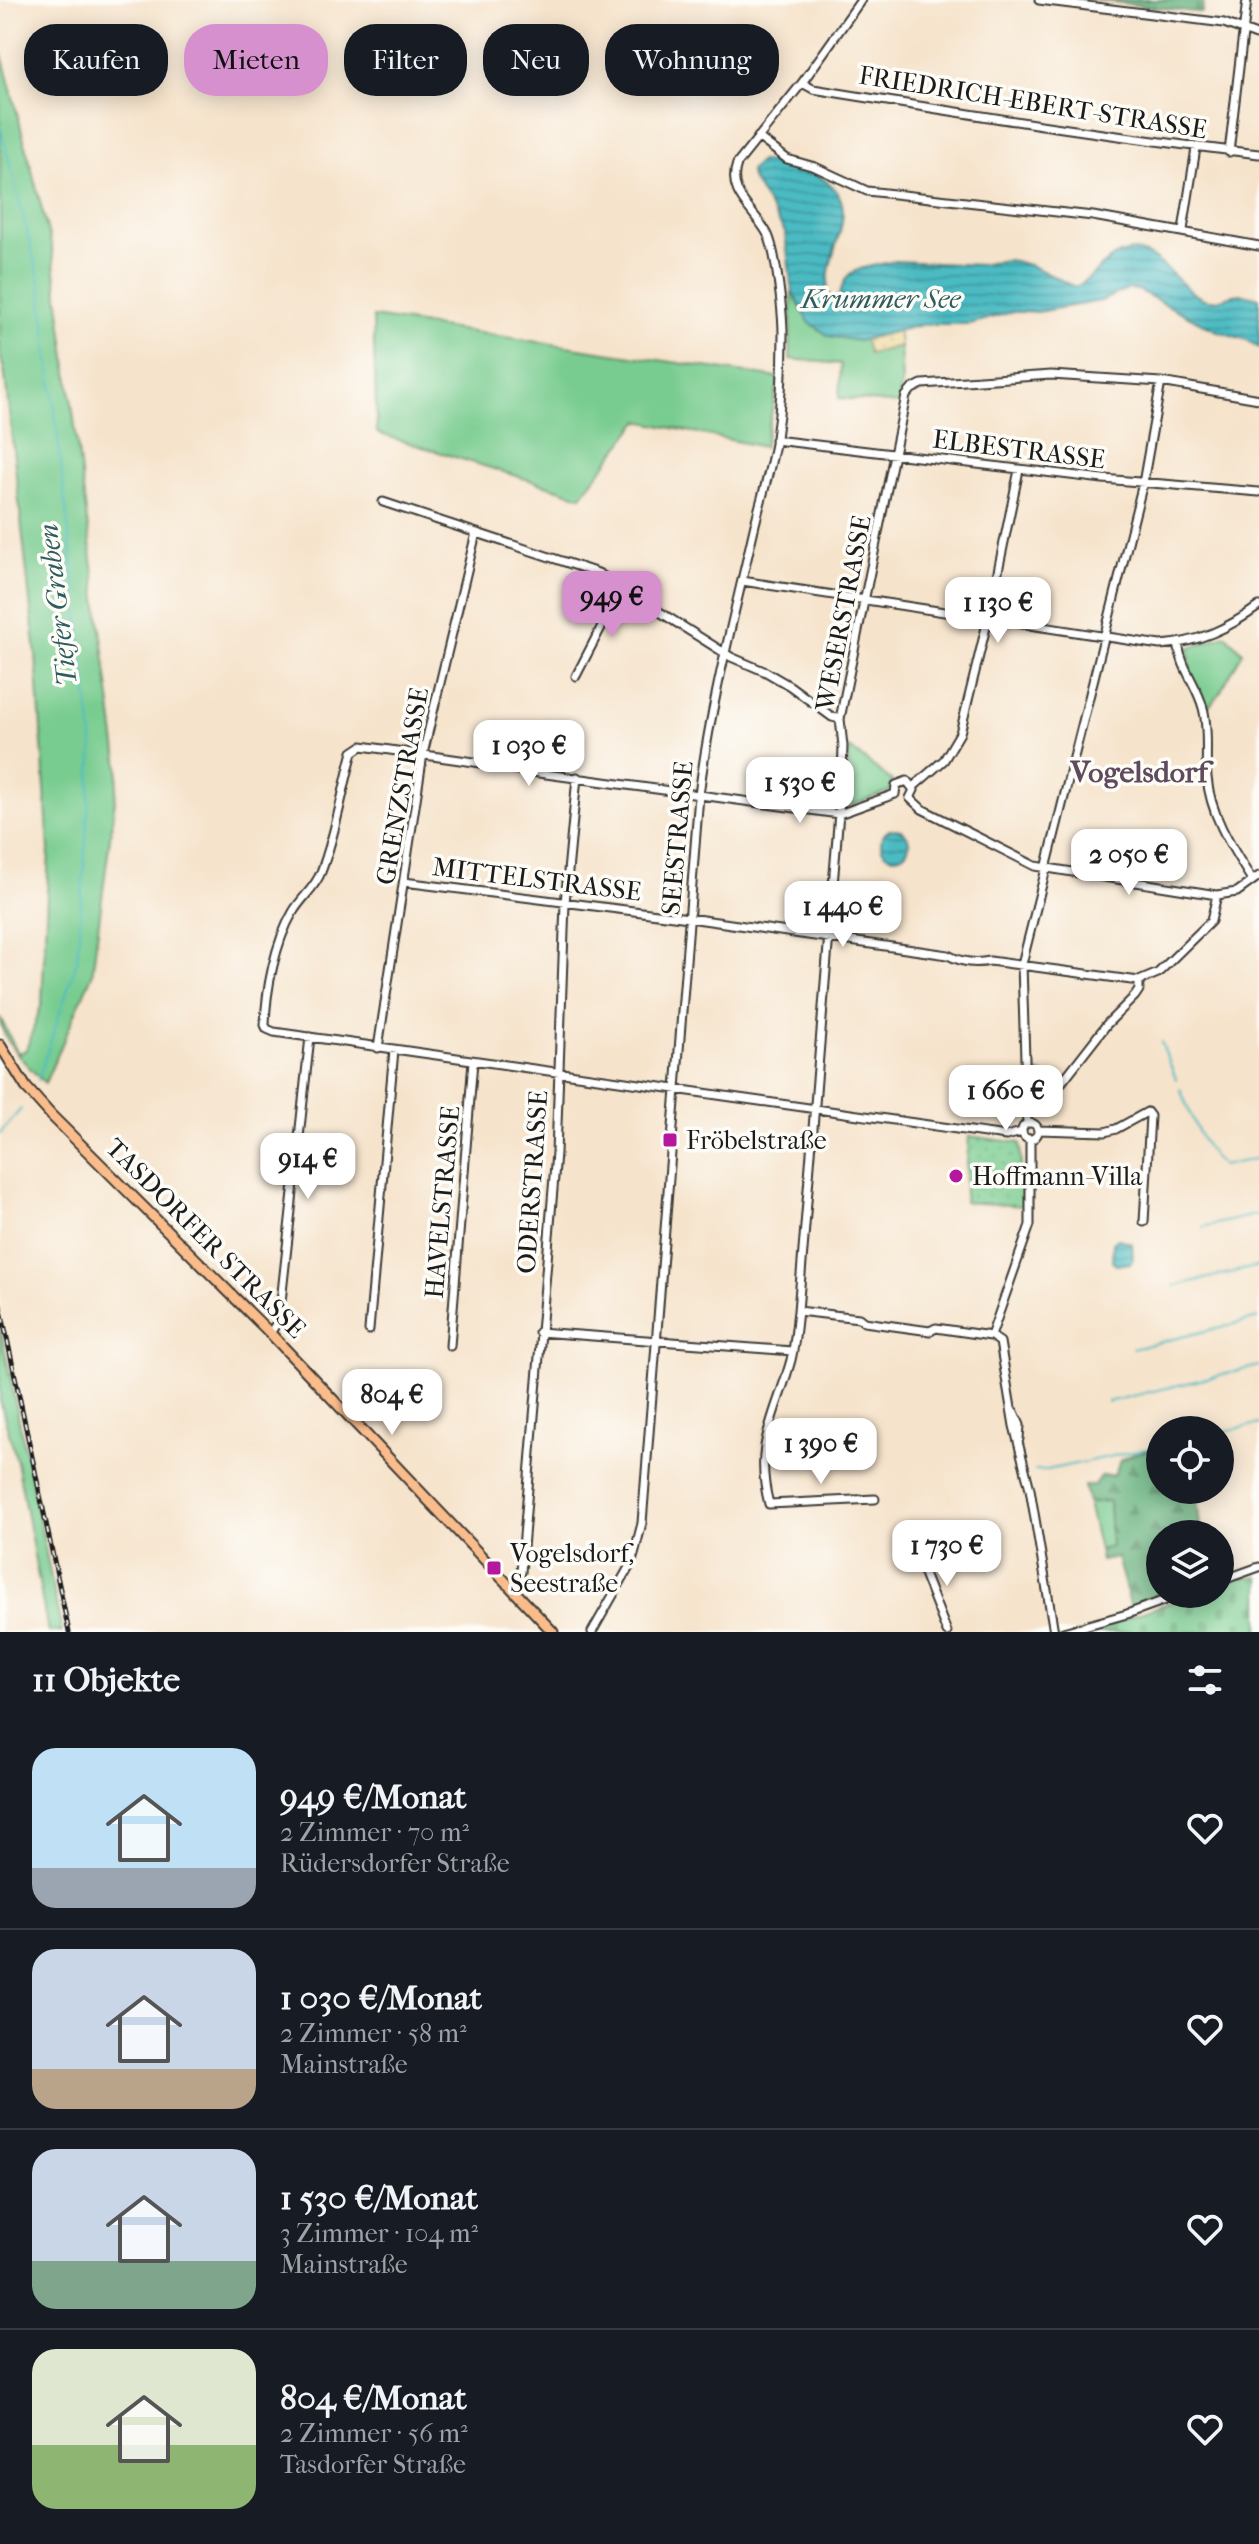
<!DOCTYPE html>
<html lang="de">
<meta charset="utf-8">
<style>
:root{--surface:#171b24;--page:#20242c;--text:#f1f3f6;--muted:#9ea1a6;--line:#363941;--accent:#d690ce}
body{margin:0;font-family:"IM FELL French Canon",serif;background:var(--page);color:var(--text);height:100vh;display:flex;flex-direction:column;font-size:30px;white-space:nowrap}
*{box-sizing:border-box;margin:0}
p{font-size:26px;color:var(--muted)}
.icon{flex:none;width:44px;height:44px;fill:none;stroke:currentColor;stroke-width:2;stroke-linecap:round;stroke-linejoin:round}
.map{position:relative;height:1632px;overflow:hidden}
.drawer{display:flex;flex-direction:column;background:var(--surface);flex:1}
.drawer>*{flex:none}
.top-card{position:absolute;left:24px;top:24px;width:800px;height:72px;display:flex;gap:16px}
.controls{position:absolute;left:1146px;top:1416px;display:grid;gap:16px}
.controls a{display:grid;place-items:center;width:88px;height:88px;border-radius:50%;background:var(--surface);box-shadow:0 4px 20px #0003;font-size:40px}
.price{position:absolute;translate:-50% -68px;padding:0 18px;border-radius:16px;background:#fff;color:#222;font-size:26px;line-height:52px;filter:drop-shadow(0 2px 4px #0008)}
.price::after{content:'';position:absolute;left:50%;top:48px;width:24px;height:18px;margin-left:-12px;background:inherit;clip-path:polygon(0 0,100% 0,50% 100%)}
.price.selected{background:var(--accent);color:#111}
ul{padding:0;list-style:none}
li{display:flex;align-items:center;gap:24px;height:200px;padding:0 32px}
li+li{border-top:2px solid var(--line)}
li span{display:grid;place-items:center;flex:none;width:224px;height:160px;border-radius:24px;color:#555}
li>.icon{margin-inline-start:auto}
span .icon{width:96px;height:96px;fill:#fffc;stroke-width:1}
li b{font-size:34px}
h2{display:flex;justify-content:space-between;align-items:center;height:96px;padding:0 32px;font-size:34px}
.pill{padding:0 28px;border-radius:32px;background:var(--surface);box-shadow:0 4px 20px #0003;font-size:28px;line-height:72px}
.pill.selected{background:var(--accent);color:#111}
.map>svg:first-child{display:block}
.green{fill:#78cc8f;stroke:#4a7456;stroke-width:2}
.forest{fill:url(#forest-firs);stroke:#3f664b;stroke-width:2}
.sand{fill:url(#sand-dots);stroke:#857b5d;stroke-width:2}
.cemetery{fill:url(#cemetery-stones);stroke:#4a7456;stroke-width:2}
.park{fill:url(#park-dots);stroke:#4a7456;stroke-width:2}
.water{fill:url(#water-rules);stroke:#346c70;stroke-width:2}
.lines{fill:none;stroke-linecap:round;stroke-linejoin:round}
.stream{stroke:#4cbbc3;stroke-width:2}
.minor-casing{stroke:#3d3a36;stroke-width:11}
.major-casing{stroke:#3d3a36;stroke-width:13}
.minor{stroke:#fff;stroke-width:7}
.major{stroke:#fabc8b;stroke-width:9}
.rail-casing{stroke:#1c1c1c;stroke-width:5}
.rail{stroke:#fdfcf7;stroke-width:2;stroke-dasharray:6;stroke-linecap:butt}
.poi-dot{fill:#b5179e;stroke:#fdfcf7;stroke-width:3}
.labels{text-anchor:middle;stroke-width:7;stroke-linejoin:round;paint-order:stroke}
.street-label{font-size:26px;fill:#1c1c1c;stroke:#fdfcf7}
.poi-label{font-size:26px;fill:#1c1c1c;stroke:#fdfcf7;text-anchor:start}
.water-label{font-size:28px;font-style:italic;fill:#2f5c5f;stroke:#fdfcf7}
.quarter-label{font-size:30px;font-weight:bold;fill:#5e4b5d;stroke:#fdfcf7}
</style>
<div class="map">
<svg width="1259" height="1632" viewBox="0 0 1259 1632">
<defs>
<pattern id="forest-firs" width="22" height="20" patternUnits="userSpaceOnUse" patternTransform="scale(2)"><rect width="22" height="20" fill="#62b07a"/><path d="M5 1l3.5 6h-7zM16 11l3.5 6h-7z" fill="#508e63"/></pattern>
<pattern id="sand-dots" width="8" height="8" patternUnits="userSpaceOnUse" patternTransform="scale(2)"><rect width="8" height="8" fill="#eeda9e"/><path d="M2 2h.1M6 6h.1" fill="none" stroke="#ccba88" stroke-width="1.8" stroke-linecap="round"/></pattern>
<pattern id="cemetery-stones" width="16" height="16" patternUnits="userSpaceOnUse" patternTransform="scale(2)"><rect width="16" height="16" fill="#78cc8f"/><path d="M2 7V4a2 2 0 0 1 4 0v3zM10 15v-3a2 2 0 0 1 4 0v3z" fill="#67af7b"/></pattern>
<pattern id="park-dots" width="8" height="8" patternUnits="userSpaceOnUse" patternTransform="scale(2)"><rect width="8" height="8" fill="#78cc8f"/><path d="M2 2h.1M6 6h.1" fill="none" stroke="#67af7b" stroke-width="1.8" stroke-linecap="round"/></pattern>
<pattern id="water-rules" width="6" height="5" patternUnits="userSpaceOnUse" patternTransform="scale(2)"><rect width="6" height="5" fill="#4cbbc3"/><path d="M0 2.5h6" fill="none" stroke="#3e979e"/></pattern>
</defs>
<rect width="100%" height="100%" fill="#fdfcf7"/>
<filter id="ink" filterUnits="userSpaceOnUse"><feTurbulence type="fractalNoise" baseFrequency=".0125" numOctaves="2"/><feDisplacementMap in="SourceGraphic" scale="16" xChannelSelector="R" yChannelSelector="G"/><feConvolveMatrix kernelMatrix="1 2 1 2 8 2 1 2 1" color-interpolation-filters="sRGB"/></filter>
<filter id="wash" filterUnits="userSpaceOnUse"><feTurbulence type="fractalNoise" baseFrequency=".006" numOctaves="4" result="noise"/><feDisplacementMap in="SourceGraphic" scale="32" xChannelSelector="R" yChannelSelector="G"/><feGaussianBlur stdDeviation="1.8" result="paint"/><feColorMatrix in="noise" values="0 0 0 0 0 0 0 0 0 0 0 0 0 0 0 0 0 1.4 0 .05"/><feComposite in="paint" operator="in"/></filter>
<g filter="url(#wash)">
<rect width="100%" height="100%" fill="#f6e3cb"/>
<!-- green -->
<path class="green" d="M0 47 52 248 119 769 92 975 45 1083C29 1068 0 1040 0 1017L16 1050 19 1053 26 1050 42 1003 49 849 36 655 5 376 0 353Z
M792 291 803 312 857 341 864 339 869 354 900 346 902 381 898 404 839 398 841 364 790 359Z
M373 317 779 378 764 447 639 421 581 496 377 433Z
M1226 635 1243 652 1218 696 1208 707 1191 673 1188 648Z
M850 748 892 781 890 791 844 808Z
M0 1326 62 1632H48L17 1462 0 1401Z
M1109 1500 1111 1547 1099 1550 1088 1503Z"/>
<!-- forest -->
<path class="forest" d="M1095 0H1204L1202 13Z
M1160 1448V1490H1196L1201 1534H1160V1594H1170L1131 1608 1117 1558 1101 1561 1099 1550 1111 1547 1109 1501 1088 1503 1084 1486 1094 1485 1100 1476 1114 1475 1121 1460 1136 1453Z"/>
<!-- sand -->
<path class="sand" d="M898 329 900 346 869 354 864 339Z"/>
<!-- cemetery -->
<path class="cemetery" d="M1259 1576V1632H1086L1194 1594H1220V1585L1240 1578Z"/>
<!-- park -->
<path class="park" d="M1035 1072 1053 1077 1036 1100Z
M969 1136 1020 1143 1023 1206 964 1202Z"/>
<!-- water -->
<path class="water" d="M760 161C779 161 797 164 815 174 861 198 838 229 830 267 828 275 828 284 827 292L833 298 838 297 846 278 851 273 863 268 895 261 980 265 1005 260 1014 261 1032 266 1075 287C1092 281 1101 261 1120 254 1155 239 1176 288 1204 299 1215 303 1224 297 1234 295 1243 293 1250 295 1259 298V348L1247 340 1215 330 1138 290 1128 289 1101 301 1037 312H1012L970 324H925L858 341 829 336 809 322 792 291 785 232 751 178 750 171Z
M881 843a14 14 0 1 1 28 0a14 14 0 1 1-28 0Z
M1118 1239 1132 1243 1133 1259 1130 1263 1116 1265 1112 1261 1113 1243Z"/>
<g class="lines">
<!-- stream -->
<path class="stream" d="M0 126 40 282 93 744 77 961 38 1080
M1161 1042 1176 1079
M1180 1089C1192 1116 1200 1145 1222 1166L1259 1158
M0 1133 21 1109
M1203 1227 1259 1214
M1174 1286 1259 1266
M1132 1349 1259 1318
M1107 1402 1259 1366
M1220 1432 1259 1424
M1035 1470H1047L1160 1446"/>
</g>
</g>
<g filter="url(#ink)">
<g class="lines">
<defs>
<path id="minor" d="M1039 0 1224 23 1259 36
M802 83 813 89C961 113 1110 137 1259 154
M758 137 787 159 815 167 867 191 1093 216 1259 246
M1229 152 1247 0
M1183 230 1196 148
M775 440 1103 479 1259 492
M383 502 598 573 731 657 766 672 790 686 832 717 840 719
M742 581 1160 645C1198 643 1229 628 1259 606
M1178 644C1182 670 1197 685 1203 708 1209 729 1205 755 1207 777 1210 815 1232 848 1252 880
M576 676 622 587
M913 787 944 760 960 733 988 619 1019 470
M895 794 839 814 524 771 488 764 362 746 353 752C342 791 336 834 321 872 315 888 302 897 293 912 275 943 266 990 265 1025L267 1029 274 1032 1006 1136 1022 1132
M895 794 896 785 907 781 914 790 910 798
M910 798 922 809 1035 866 1217 895 1237 892 1259 876
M404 882 689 918 948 955C962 963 975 964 990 961L1139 981
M378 1048 423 754 476 533
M1026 1105H1044L1107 1024 1135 996 1139 990V981L1158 973 1211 921 1217 895
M1022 1131a8 8 0 1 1 16 0a8 8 0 1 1-16 0Z
M1027 1123 1022 964 1143 483 1161 382
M1038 1130 1105 1132 1116 1129 1147 1112 1150 1116 1144 1222
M798 1311 859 1318 864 1322 930 1331 936 1328 991 1336
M369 1330 394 1050
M539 1332 793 1351
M270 1333 279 1320 310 1037
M991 1336 1000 1342 1014 1426 1030 1489 1054 1632
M991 1336 1030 1225V1139
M450 1346 473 1061
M1014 1412 1020 1425 1019 1439
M875 1499 769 1504C753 1444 776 1415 791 1360 795 1344 796 1327 798 1311L842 776 843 746 840 719 906 396 912 389 922 384 1051 375 1161 382 1259 399
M917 1556 947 1632
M1220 1581 1259 1567
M512 1588 521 1572 556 1153 565 903 577 777
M592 1632 632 1562 642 1523 699 795C710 707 733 620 753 533 760 501 771 470 776 438 781 404 783 369 783 334 783 314 776 249 767 233 754 210 726 193 737 164L802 83 861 0
M1063 1632 1127 1614 1182 1594"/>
<path id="major" d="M0 1045 26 1087 51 1115 270 1333 553 1632"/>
</defs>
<!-- minor casing -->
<use href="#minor" class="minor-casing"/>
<!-- major casing -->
<use href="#major" class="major-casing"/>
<!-- minor -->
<use href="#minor" class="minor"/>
<!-- major -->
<use href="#major" class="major"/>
<defs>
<path id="rail" d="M0 1305 69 1632"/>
</defs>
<!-- rail casing -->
<use href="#rail" class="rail-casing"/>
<!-- rail -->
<use href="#rail" class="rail"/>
</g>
</g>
<!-- markers -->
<g class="poi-dot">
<rect x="662" y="1132" width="16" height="16" rx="4"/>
<circle cx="956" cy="1176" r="8"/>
<rect x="486" y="1560" width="16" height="16" rx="4"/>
</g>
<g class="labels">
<!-- street labels -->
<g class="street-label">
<text transform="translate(1033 102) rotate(9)" y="9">FRIEDRICH-EBERT-STRASSE</text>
<text transform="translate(1019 449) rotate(7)" y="9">ELBESTRASSE</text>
<text transform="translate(843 613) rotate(-79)" y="9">WESERSTRASSE</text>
<text transform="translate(402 786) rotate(-80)" y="9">GRENZSTRASSE</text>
<text transform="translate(677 838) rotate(-85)" y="9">SEESTRASSE</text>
<text transform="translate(537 879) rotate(7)" y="9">MITTELSTRASSE</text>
<text transform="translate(532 1182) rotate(-86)" y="9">ODERSTRASSE</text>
<text transform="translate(442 1202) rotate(-85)" y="9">HAVELSTRASSE</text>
<text transform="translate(206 1238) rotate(45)" y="9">TASDORFER STRASSE</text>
</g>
<!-- poi labels -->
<g class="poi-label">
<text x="686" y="1149">Fröbelstraße</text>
<text x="972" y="1185">Hoffmann-Villa</text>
<text x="510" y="1562">Vogelsdorf,<tspan x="510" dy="30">Seestraße</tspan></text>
</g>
<!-- water labels -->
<g class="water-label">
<text x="881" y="308">Krummer See</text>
<text transform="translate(57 605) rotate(-97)" y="10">Tiefer Graben</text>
</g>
<!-- quarter labels -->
<g class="quarter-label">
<text x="1139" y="782">Vogelsdorf</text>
</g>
</g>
</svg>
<div class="controls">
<a><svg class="icon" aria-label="locate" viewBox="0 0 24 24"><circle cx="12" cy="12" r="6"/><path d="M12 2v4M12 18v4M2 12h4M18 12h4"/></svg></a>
<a><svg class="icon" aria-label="layers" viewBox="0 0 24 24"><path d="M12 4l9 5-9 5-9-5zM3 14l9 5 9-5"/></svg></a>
</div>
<b class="price selected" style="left:612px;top:639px">949 €</b>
<b class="price" style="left:998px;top:645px">1 130 €</b>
<b class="price" style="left:529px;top:788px">1 030 €</b>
<b class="price" style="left:800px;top:825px">1 530 €</b>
<b class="price" style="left:1129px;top:897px">2 050 €</b>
<b class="price" style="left:843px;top:949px">1 440 €</b>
<b class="price" style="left:1006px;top:1133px">1 660 €</b>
<b class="price" style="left:308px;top:1201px">914 €</b>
<b class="price" style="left:392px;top:1437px">804 €</b>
<b class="price" style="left:821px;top:1486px">1 390 €</b>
<b class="price" style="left:947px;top:1588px">1 730 €</b>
<div class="top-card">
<a class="pill">Kaufen</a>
<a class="pill selected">Mieten</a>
<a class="pill">Filter</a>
<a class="pill">Neu</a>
<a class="pill">Wohnung</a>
</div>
</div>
<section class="drawer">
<h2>11 Objekte<svg class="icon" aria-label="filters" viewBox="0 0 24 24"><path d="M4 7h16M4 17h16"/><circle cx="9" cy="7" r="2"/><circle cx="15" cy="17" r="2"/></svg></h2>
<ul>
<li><span style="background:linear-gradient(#bfe0f5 75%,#9aa5b1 0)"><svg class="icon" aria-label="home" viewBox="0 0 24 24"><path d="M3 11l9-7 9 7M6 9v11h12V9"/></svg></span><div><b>949 €/Monat</b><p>2 Zimmer · 70 m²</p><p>Rüdersdorfer Straße</p></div><svg class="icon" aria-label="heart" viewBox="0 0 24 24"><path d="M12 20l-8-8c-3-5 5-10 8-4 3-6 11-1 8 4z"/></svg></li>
<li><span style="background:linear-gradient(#c9d6e8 75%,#b9a48a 0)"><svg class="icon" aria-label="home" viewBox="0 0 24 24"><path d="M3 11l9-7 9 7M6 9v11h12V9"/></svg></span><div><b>1 030 €/Monat</b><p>2 Zimmer · 58 m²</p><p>Mainstraße</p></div><svg class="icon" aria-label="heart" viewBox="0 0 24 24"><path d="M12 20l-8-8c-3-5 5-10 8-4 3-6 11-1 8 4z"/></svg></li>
<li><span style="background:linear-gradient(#c9d6e8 70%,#7fa58c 0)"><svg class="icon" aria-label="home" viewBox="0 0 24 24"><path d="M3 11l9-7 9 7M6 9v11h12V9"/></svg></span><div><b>1 530 €/Monat</b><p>3 Zimmer · 104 m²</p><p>Mainstraße</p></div><svg class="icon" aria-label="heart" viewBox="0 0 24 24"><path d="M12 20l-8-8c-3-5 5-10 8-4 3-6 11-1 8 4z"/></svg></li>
<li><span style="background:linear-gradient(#dfe7d0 60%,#8fb573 0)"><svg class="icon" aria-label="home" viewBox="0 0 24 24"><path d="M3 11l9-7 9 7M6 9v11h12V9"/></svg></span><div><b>804 €/Monat</b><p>2 Zimmer · 56 m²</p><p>Tasdorfer Straße</p></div><svg class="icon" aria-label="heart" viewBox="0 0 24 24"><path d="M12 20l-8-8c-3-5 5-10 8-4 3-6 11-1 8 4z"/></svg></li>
</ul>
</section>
